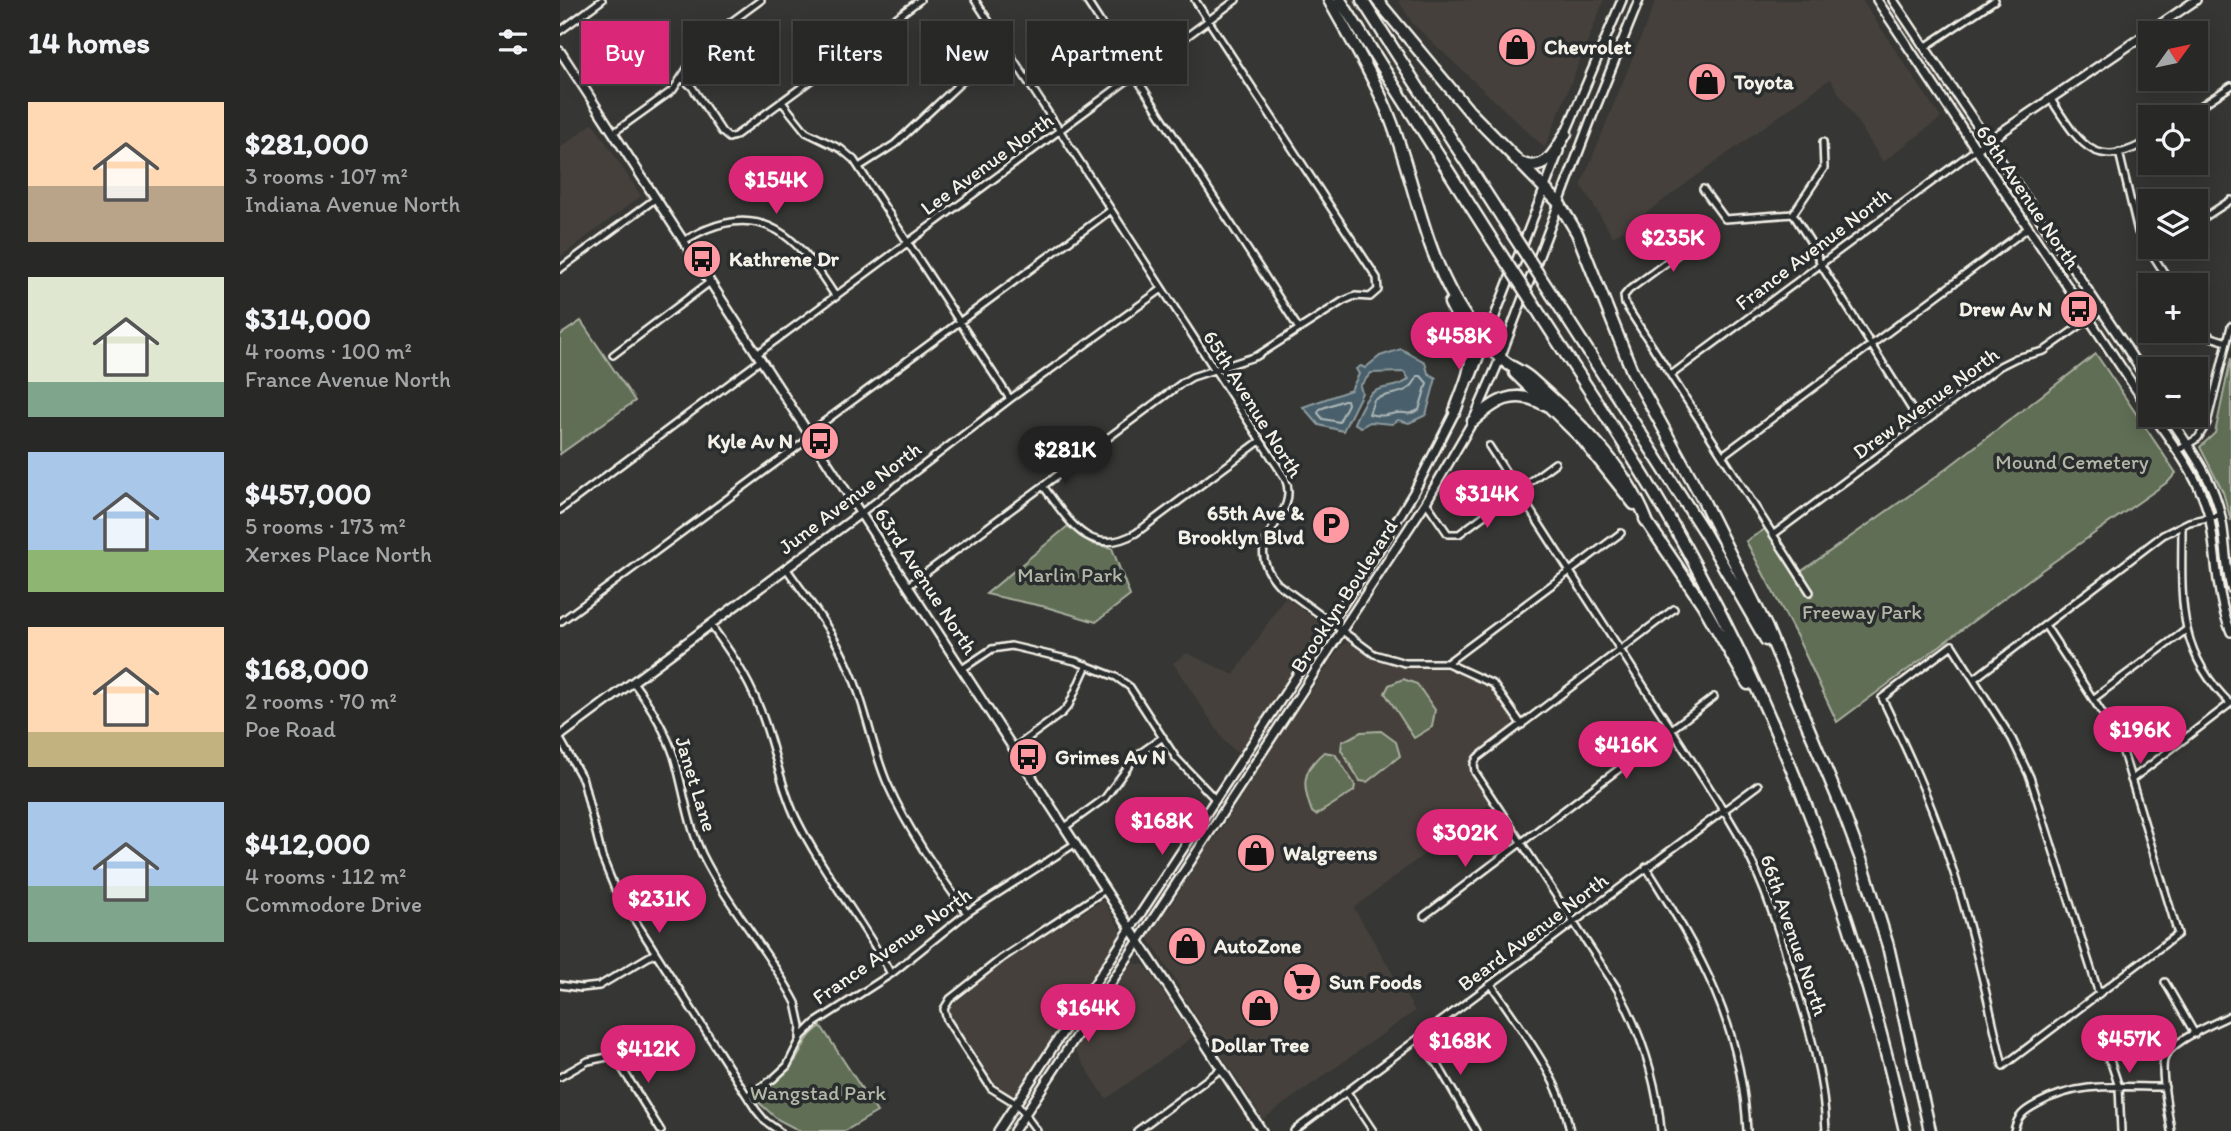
<!DOCTYPE html>
<meta charset="utf-8">
<style>
:root{--surface:#282827;--page:#30302f;--text:#f1f3f6;--muted:#a5a6a7;--line:#444;--accent:#db2777}
body{margin:0;font-family:Itim,sans-serif;background:var(--page);color:var(--text);height:100vh;display:flex;flex-direction:column;font-size:26px;white-space:nowrap}
*{box-sizing:border-box;margin:0}
p{font-size:23px;color:var(--muted)}
.icon{flex:none;width:38px;height:38px;fill:none;stroke:currentColor;stroke-width:2;stroke-linecap:round;stroke-linejoin:round}
.map{position:relative;flex:1;overflow:hidden}
.sheet{display:flex;flex-direction:column;background:var(--surface);width:560px}
.sheet>*{flex:none}
.banner{position:absolute;left:21px;top:21px;width:665px;height:63px;display:flex;gap:14px}
.needle{width:46px;rotate:57deg}
.controls{position:absolute;left:1578px;top:21px;display:grid;gap:14px}
.controls a{display:grid;place-items:center;width:70px;height:70px;border-radius:0px;background:var(--surface);box-shadow:0 4px 18px #0003,0 0 0 2px var(--line);font-size:35px}
.price{position:absolute;translate:-50% -60px;padding:0 16px;border-radius:24px;background:var(--accent);color:#fff;font-size:23px;line-height:46px;filter:drop-shadow(0 2px 4px #0008)}
.price::after{content:'';position:absolute;left:50%;top:42px;width:21px;height:16px;margin-left:-10px;background:inherit;clip-path:polygon(0 0,100% 0,50% 100%)}
.price.on{background:#222;color:#fff}
ul{padding:0;list-style:none}
li{display:flex;align-items:center;gap:21px;height:175px;padding:0 28px}
li span{display:grid;place-items:center;flex:none;width:196px;height:140px;border-radius:0px;color:#555}
li>.icon{margin-inline-start:auto}
span .icon{width:84px;height:84px;fill:#fffc;stroke-width:1}
li b{font-size:30px}
h2{display:flex;justify-content:space-between;align-items:center;height:84px;padding:0 28px;font-size:30px}
.tag{padding:0 24px;border-radius:0px;background:var(--surface);box-shadow:0 4px 18px #0003,0 0 0 2px var(--line);font-size:24px;line-height:63px}
.tag.on{background:var(--accent);color:#fff}
main{display:flex;flex:1;min-height:0}
.map>svg:first-child{display:block}
.built{fill:#44413b}
.green{fill:#606e56;stroke:#aab09f;stroke-width:2}
.water{fill:#48616c;stroke:#8d9b9e;stroke-width:2}
.lines{fill:none;stroke-linecap:round;stroke-linejoin:round}
.shore{stroke:#afb7b6;stroke-width:2}
.street-casing{stroke:#f4f1e8;stroke-width:10}
.secondary-casing{stroke:#f4f1e8;stroke-width:12}
.highway-casing{stroke:#f4f1e8;stroke-width:15}
.street{stroke:#2a2d2e;stroke-width:5}
.secondary{stroke:#2a2d2e;stroke-width:7}
.highway{stroke:#2a2d2e;stroke-width:10}
.highway-bridge-casing{stroke:#f4f1e8;stroke-width:15;stroke-linecap:butt}
.highway-bridge{stroke:#2a2d2e;stroke-width:10}
.labels{text-anchor:middle;stroke-width:7;stroke-linejoin:round;paint-order:stroke}
.poi-label{font-size:21px;font-weight:bold;fill:#f4f1e8;stroke:#2a2d2e;text-anchor:start}
.street-label{font-size:21px;fill:#f4f1e8;stroke:#2a2d2e}
.park-label{font-size:21px;fill:#b1b6a6;stroke:#2a2d2e}
</style>
<main>
<section class="sheet">
<h2>14 homes<svg class="icon" aria-label="filters" viewBox="0 0 24 24"><path d="M4 7h16M4 17h16"/><circle cx="9" cy="7" r="2"/><circle cx="15" cy="17" r="2"/></svg></h2>
<ul>
<li><span style="background:linear-gradient(#ffd9b3 60%,#b9a48a 0)"><svg class="icon" aria-label="home" viewBox="0 0 24 24"><path d="M3 11l9-7 9 7M6 9v11h12V9"/></svg></span><div><b>$281,000</b><p>3 rooms · 107 m²</p><p>Indiana Avenue North</p></div></li>
<li><span style="background:linear-gradient(#dfe7d0 75%,#7fa58c 0)"><svg class="icon" aria-label="home" viewBox="0 0 24 24"><path d="M3 11l9-7 9 7M6 9v11h12V9"/></svg></span><div><b>$314,000</b><p>4 rooms · 100 m²</p><p>France Avenue North</p></div></li>
<li><span style="background:linear-gradient(#a9c7e8 70%,#8fb573 0)"><svg class="icon" aria-label="home" viewBox="0 0 24 24"><path d="M3 11l9-7 9 7M6 9v11h12V9"/></svg></span><div><b>$457,000</b><p>5 rooms · 173 m²</p><p>Xerxes Place North</p></div></li>
<li><span style="background:linear-gradient(#ffd9b3 75%,#c2b280 0)"><svg class="icon" aria-label="home" viewBox="0 0 24 24"><path d="M3 11l9-7 9 7M6 9v11h12V9"/></svg></span><div><b>$168,000</b><p>2 rooms · 70 m²</p><p>Poe Road</p></div></li>
<li><span style="background:linear-gradient(#a9c7e8 60%,#7fa58c 0)"><svg class="icon" aria-label="home" viewBox="0 0 24 24"><path d="M3 11l9-7 9 7M6 9v11h12V9"/></svg></span><div><b>$412,000</b><p>4 rooms · 112 m²</p><p>Commodore Drive</p></div></li>
</ul>
</section>
<div class="map">
<svg width="1671" height="1131" viewBox="0 0 1671 1131">
<rect width="100%" height="100%" fill="#363634"/>
<filter id="ink" filterUnits="userSpaceOnUse"><feTurbulence type="fractalNoise" baseFrequency=".0143" numOctaves="2"/><feDisplacementMap in="SourceGraphic" scale="14" xChannelSelector="R" yChannelSelector="G"/><feConvolveMatrix kernelMatrix="1 2 1 2 8 2 1 2 1" color-interpolation-filters="sRGB"/></filter>
<g filter="url(#ink)">
<!-- built -->
<path class="built" d="M838 0H1044L985 148 853 24Z
M1096 0H1302L1381 118 1323 162 1270 79 1053 237 1021 185Z
M33 123 81 196 0 257V148Z
M725 597 758 621 761 632 681 756 665 742 613 663 627 653 674 675Z
M789 641 837 662 876 666 900 672 922 683 936 694 952 719V724L950 728 916 752 911 760 912 773 932 802 794 908 855 1011 703 1119 622 994 619 986 587 936 602 915 610 907 645 848 657 836 726 723 743 703 781 646Z
M543 900 561 930V940L459 1093 451 1095 446 1092 435 1083 390 1015V1007L444 962Z
M575 963 584 965 589 971 633 1037 546 1099 514 1049 570 966Z"/>
<!-- green -->
<path class="green" d="M21 321 75 401 0 454V335Z
M1536 354 1616 473 1609 481 1482 570 1277 722 1237 637 1186 541 1207 528 1236 575 1374 478Z
M1671 358V521L1663 492 1640 447 1655 433Z
M508 526 533 544 552 548 570 596 536 622 486 607 426 594Z
M843 679 857 684 875 710 872 727 854 738 825 693 829 685Z
M821 731 836 742 840 756 807 782 800 781 781 750 782 742 801 732Z
M764 752 775 754 795 785 794 791 756 815 752 812C742 786 741 771 764 752Z
M261 1026 317 1112 285 1131H240L217 1119 194 1098C209 1087 224 1076 235 1061 247 1044 242 1040 261 1026Z"/>
<!-- water -->
<path class="water" d="M841 349 865 362 868 373 876 378 866 415 849 423 838 420 832 424 810 422 801 427 794 423C798 414 802 404 808 397 817 384 838 390 849 379L844 372 811 373 800 386 802 393 783 431 759 425 743 407 791 390 799 374 796 369 801 366 805 368 820 356Z"/>
<g class="lines">
<!-- shore -->
<path class="shore" d="M857 376H861L867 383 859 410C844 417 847 411 837 413 825 415 822 417 809 414L814 400C830 391 851 397 857 376Z
M784 400H787L788 404 779 422 763 419 758 413 760 409Z"/>
<defs>
<path id="street" d="M415 0 725 478C743 520 675 537 718 584L814 654 845 663H887L933 684 962 725
M526 0 739 329
M0 31 42 0
M1365 47 1435 0
M122 78 132 87 162 132 169 138 175 136 360 0
M1490 98C1519 142 1534 174 1591 139
M222 102 246 132 281 149 294 160 450 399
M1624 117 1671 86
M53 133 113 90 145 41 201 0
M1559 152 1578 232 1612 285
M299 167 335 144 410 74 447 49
M1143 189 1165 219 1233 214
M1233 214 1253 246 1261 265 1361 424
M1233 214 1264 168 1263 142
M1636 223 1671 200
M1145 234 1069 290 1064 296 1065 304 1250 592
M123 241C131 237 139 232 147 229 212 202 245 249 276 297
M1590 253 1600 247
M0 269 95 199
M1636 322 1651 337 1667 342
M197 354 676 0
M53 355 150 282
M1111 375 1415 150
M249 433 551 210
M929 446 1168 817C1198 865 1214 916 1231 970 1248 1024 1264 1074 1266 1131
M1617 451 1638 438 1647 423 1671 326
M1163 455 1468 228
M483 486C508 519 529 560 576 533L700 441
M866 502 888 534H899L995 463
M0 510 201 360
M301 513 450 399 602 289
M1622 526C1622 596 1615 650 1670 703
M1214 534 1440 366 1456 358 1484 351 1542 310
M226 568C250 602 275 634 291 673 307 709 312 749 328 785 348 830 378 873 407 913
M348 586 622 383 632 377 697 356 783 301 795 296 810 297 818 290 817 278 635 0
M0 622 251 437
M150 624C169 650 187 676 199 707 214 743 219 783 236 818 263 873 302 920 331 974
M1485 625 1559 739 1618 934 1443 1066C1426 994 1411 922 1387 852 1370 799 1346 748 1322 698L1392 645 1452 739 1470 777 1539 994
M887 663 1061 533
M402 669 432 649 451 646 515 661 556 677 570 687 616 758 656 800
M1414 679 1603 535 1629 522 1661 515
M73 682C90 705 105 729 114 756 124 789 127 822 142 854 168 907 209 951 236 1003L241 1026 240 1038
M1533 699 1626 630
M0 739 23 780 42 857 55 889 196 1110 205 1121 219 1131
M454 748 502 713 509 705 527 665
M1571 780 1671 703
M505 827 545 798 576 756 603 737
M1086 867C1141 954 1182 1025 1187 1131
M864 916 1154 697
M1605 982 1635 1034
M931 984C961 1030 1000 1076 1010 1131
M0 985 21 988 39 986 95 953
M1531 1035 1551 1063 1559 1087 1561 1131
M858 1039 878 1065 916 1131
M0 1077 28 1061 52 1056 60 1065 101 1131
M787 1092 813 1131
M187 1096 213 1079 227 1066 242 1036 255 1023 331 974 407 913 516 843
M477 1131 457 1104 431 1088 387 1020 384 1009 390 999 442 958 545 890
M577 1131 661 1069
M734 1131 1198 785
M1101 1131C1097 1080 1082 1035 1058 990L915 772 914 764 917 758 1114 609
M1454 1131C1457 1116 1464 1111 1477 1104 1518 1081 1560 1087 1605 1087
M1611 1131C1609 1115 1600 1073 1604 1060 1609 1041 1654 1024 1671 1015"/>
<path id="secondary" d="M1317 0 1591 412
M1333 0 1566 347 1591 387
M0 51 702 1131
M1004 137 1062 0
M1415 150 1636 0
M911 378 999 151
M1593 415C1614 446 1642 481 1650 520 1657 558 1656 596 1671 632
M1608 415C1628 446 1654 479 1661 517 1666 541 1665 565 1671 588
M0 736 301 513
M438 1131 819 550 854 492 897 408
M454 1131 866 502 913 421 937 366 1033 114 1079 0"/>
<path id="highway" d="M769 0C791 40 816 80 832 123 854 182 864 248 897 303 910 325 927 349 948 364 955 369 963 372 970 378 1015 418 1065 464 1087 521
M780 0 932 240
M802 0 942 218
M817 0 909 111 999 203 1017 233 1072 371 1143 500 1206 626 1281 806 1303 865 1328 946 1370 1131
M961 163C985 174 996 151 1006 133
M992 295 1144 532 1206 640
M890 303C897 318 909 334 911 350 913 370 901 393 895 411
M981 316C1033 397 1088 477 1134 563 1231 741 1300 933 1345 1131
M955 373 1023 440 1074 504
M913 421C935 401 954 388 983 404
M1085 519 1143 605 1188 684"/>
</defs>
<!-- street casing -->
<use href="#street" class="street-casing"/>
<!-- secondary casing -->
<use href="#secondary" class="secondary-casing"/>
<!-- highway casing -->
<use href="#highway" class="highway-casing"/>
<!-- street -->
<use href="#street" class="street"/>
<!-- secondary -->
<use href="#secondary" class="secondary"/>
<!-- highway -->
<use href="#highway" class="highway"/>
<defs>
<path id="highway-bridge" d="M942 218 992 295
M932 240 981 316"/>
</defs>
<!-- highway-bridge casing -->
<use href="#highway-bridge" class="highway-bridge-casing"/>
<!-- highway-bridge -->
<use href="#highway-bridge" class="highway-bridge"/>
</g>
</g>
<!-- icons -->
<defs>
<symbol id="shop-disc" viewBox="-11 -11 22 22"><circle r="9.5" fill="#ff9aa2" stroke="#2a2d2e"/><path d="M-5-2.5h2.3a2.7 3.5 0 0 1 5.4 0H5L5.5 6h-11ZM-1.5-2.5h3a1.5 2.3 0 0 0-3 0Z" fill="#111"/></symbol>
<symbol id="bus-disc" viewBox="-11 -11 22 22"><circle r="9.5" fill="#ff9aa2" stroke="#2a2d2e"/><path d="M-5-6H5V4H4V6H2V4H-2V6H-4V4H-5ZM-3.5-4V0h7V-4ZM-3.5 1.2v1.5H-2V1.2ZM2 1.2v1.5H3.5V1.2Z" fill="#111"/></symbol>
<symbol id="parking-disc" viewBox="-11 -11 22 22"><circle r="9.5" fill="#ff9aa2" stroke="#2a2d2e"/><path d="M-3.5-5.5H1a3.5 3.5 0 0 1 0 7H-1V5.5H-3.5ZM-1-3.4V-.6H.8a1.4 1.4 0 0 0 0-2.8Z" fill="#111"/></symbol>
<symbol id="supermarket-disc" viewBox="-11 -11 22 22"><circle r="9.5" fill="#ff9aa2" stroke="#2a2d2e"/><path d="M-6-5.5h2.5l.6 2H6L4.5 2H-2.5L-4.4-4H-6ZM-1.5 3.2a1.3 1.3 0 1 0 .1 0ZM3 3.2a1.3 1.3 0 1 0 .1 0Z" fill="#111"/></symbol>
</defs>
<g fill-rule="evenodd">
<use href="#shop-disc" x="935" y="25" width="44" height="44"/>
<use href="#shop-disc" x="1125" y="60" width="44" height="44"/>
<use href="#bus-disc" x="120" y="237" width="44" height="44"/>
<use href="#bus-disc" x="1497" y="287" width="44" height="44"/>
<use href="#bus-disc" x="238" y="419" width="44" height="44"/>
<use href="#parking-disc" x="749" y="503" width="44" height="44"/>
<use href="#bus-disc" x="446" y="735" width="44" height="44"/>
<use href="#shop-disc" x="674" y="831" width="44" height="44"/>
<use href="#shop-disc" x="605" y="924" width="44" height="44"/>
<use href="#supermarket-disc" x="720" y="960" width="44" height="44"/>
<use href="#shop-disc" x="678" y="986" width="44" height="44"/>
</g>
<g class="labels">
<!-- poi labels -->
<g class="poi-label">
<text x="984" y="54">Chevrolet</text>
<text x="1174" y="89">Toyota</text>
<text x="169" y="266">Kathrene Dr</text>
<text x="1492" y="316" text-anchor="end">Drew Av N</text>
<text x="233" y="448" text-anchor="end">Kyle Av N</text>
<text x="744" y="520" text-anchor="end">65th Ave &amp;<tspan x="744" dy="24">Brooklyn Blvd</tspan></text>
<text x="495" y="764">Grimes Av N</text>
<text x="723" y="860">Walgreens</text>
<text x="654" y="953">AutoZone</text>
<text x="769" y="989">Sun Foods</text>
<text x="700" y="1052" text-anchor="middle">Dollar Tree</text>
</g>
<!-- street labels -->
<g class="street-label">
<text transform="translate(427 164) rotate(-36)" y="7">Lee Avenue North</text>
<text transform="translate(1468 197) rotate(56)" y="7">69th Avenue North</text>
<text transform="translate(1253 249) rotate(-37)" y="7">France Avenue North</text>
<text transform="translate(1366 403) rotate(-36)" y="7">Drew Avenue North</text>
<text transform="translate(693 404) rotate(58)" y="7">65th Avenue North</text>
<text transform="translate(290 498) rotate(-37)" y="7">June Avenue North</text>
<text transform="translate(366 581) rotate(57)" y="7">63rd Avenue North</text>
<text transform="translate(784 596) rotate(-57)" y="7">Brooklyn Boulevard</text>
<text transform="translate(136 784) rotate(73)" y="7">Janet Lane</text>
<text transform="translate(973 932) rotate(-37)" y="7">Beard Avenue North</text>
<text transform="translate(1234 935) rotate(71)" y="7">66th Avenue North</text>
<text transform="translate(332 946) rotate(-35)" y="7">France Avenue North</text>
</g>
<!-- park labels -->
<g class="park-label">
<text x="1512" y="469">Mound Cemetery</text>
<text x="510" y="582">Marlin Park</text>
<text x="1302" y="619">Freeway Park</text>
<text x="258" y="1100">Wangstad Park</text>
</g>
</g>
</svg>
<div class="controls">
<a><svg class="needle" viewBox="-14 -14 28 28"><path d="M0-13l5 13h-10z" fill="#e53935"/><path d="M0 13l5-13h-10z" fill="#a5a6a7"/></svg></a>
<a><svg class="icon" aria-label="locate" viewBox="0 0 24 24"><circle cx="12" cy="12" r="6"/><path d="M12 2v4M12 18v4M2 12h4M18 12h4"/></svg></a>
<a><svg class="icon" aria-label="layers" viewBox="0 0 24 24"><path d="M12 4l9 5-9 5-9-5zM3 14l9 5 9-5"/></svg></a>
<a>+</a>
<a>−</a>
</div>
<b class="price" style="left:216px;top:216px">$154K</b>
<b class="price" style="left:1113px;top:274px">$235K</b>
<b class="price" style="left:899px;top:372px">$458K</b>
<b class="price on" style="left:505px;top:486px">$281K</b>
<b class="price" style="left:927px;top:530px">$314K</b>
<b class="price" style="left:1580px;top:766px">$196K</b>
<b class="price" style="left:1066px;top:781px">$416K</b>
<b class="price" style="left:602px;top:857px">$168K</b>
<b class="price" style="left:905px;top:869px">$302K</b>
<b class="price" style="left:99px;top:935px">$231K</b>
<b class="price" style="left:528px;top:1044px">$164K</b>
<b class="price" style="left:1569px;top:1075px">$457K</b>
<b class="price" style="left:900px;top:1077px">$168K</b>
<b class="price" style="left:88px;top:1085px">$412K</b>
<div class="banner">
<a class="tag on">Buy</a>
<a class="tag">Rent</a>
<a class="tag">Filters</a>
<a class="tag">New</a>
<a class="tag">Apartment</a>
</div>
</div>
</main>
